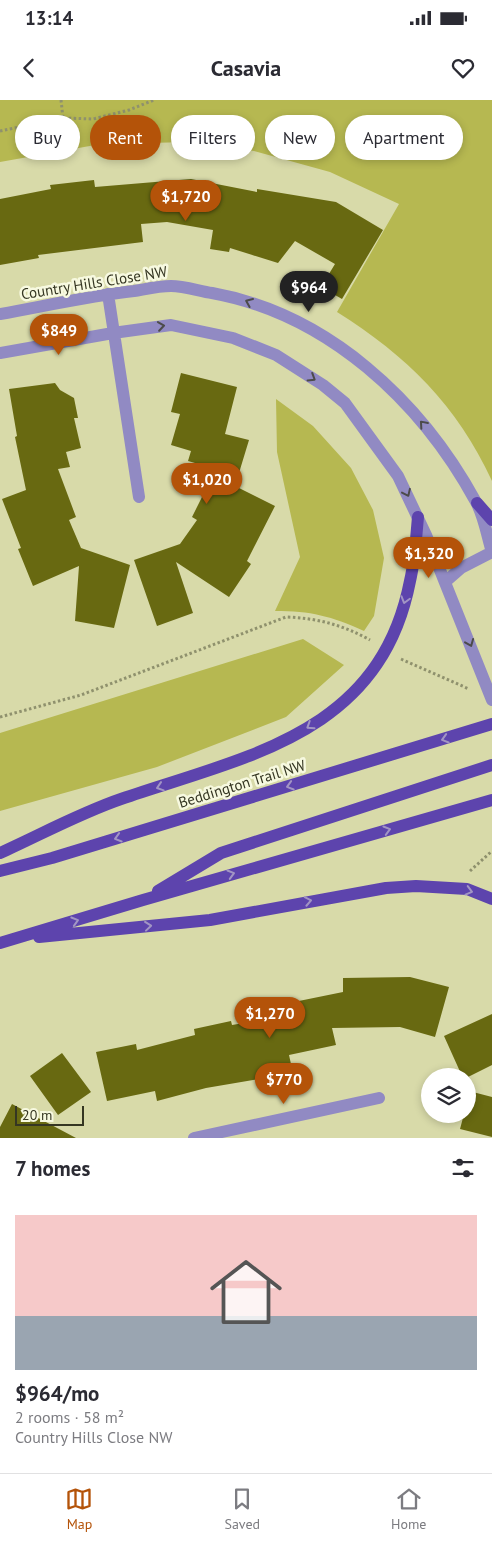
<!DOCTYPE html>
<meta charset="utf-8">
<style>
:root{--surface:#fff;--page:#f7f7f7;--text:#2b2b33;--muted:#7c7c81;--line:#e1e1e2;--accent:#b45309}
body{margin:0;font-family:"PT Sans",sans-serif;background:var(--page);color:var(--text);height:100vh;display:flex;flex-direction:column;font-size:19px;white-space:nowrap}
*{box-sizing:border-box;margin:0}
p{font-size:16px;color:var(--muted)}
.icon{flex:none;width:28px;height:28px;fill:none;stroke:currentColor;stroke-width:2;stroke-linecap:round;stroke-linejoin:round}
.map{position:relative;height:1038px;overflow:hidden}
.drawer{display:flex;flex-direction:column;background:var(--surface);flex:1}
.drawer>*{flex:none}
.hud{position:absolute;left:15px;top:15px;width:462px;height:45px;display:flex;gap:10px}
.controls{position:absolute;left:421px;top:968px;display:grid;gap:10px}
.controls a{display:grid;place-items:center;width:55px;height:55px;border-radius:50%;background:var(--surface);box-shadow:0 2px 8px #0003;font-size:25px}
.scale{position:absolute;left:15px;bottom:12px;width:69px;box-sizing:border-box;padding-left:5px;border:2px solid #353622;border-top:0;font-size:14px;line-height:18px;white-space:nowrap;color:#353622;-webkit-text-stroke:4px #f7f9e0;paint-order:stroke}
.price{position:absolute;translate:-50% -42px;padding:0 11px;border-radius:18px;background:var(--accent);color:#fff;font-size:16px;line-height:32px;filter:drop-shadow(0 1px 2px #0008)}
.price::after{content:'';position:absolute;left:50%;top:30px;width:15px;height:11px;margin-left:-8px;background:inherit;clip-path:polygon(0 0,100% 0,50% 100%)}
.price.active{background:#222;color:#fff}
ul{padding:0;list-style:none}
li{display:grid;align-content:center;gap:10px;height:265px;padding:0 15px}
li span{display:grid;place-items:center;height:155px;border-radius:0px;color:#555}
li>.icon{margin-inline-start:auto}
span .icon{width:90px;height:90px;fill:#fffc;stroke-width:1}
li b{font-size:21px}
h2{display:flex;justify-content:space-between;align-items:center;height:60px;padding:0 15px;font-size:21px}
.pill{padding:0 18px;border-radius:22px;background:var(--surface);box-shadow:0 2px 8px #0003;font-size:18px;line-height:45px}
.pill.active{background:var(--accent);color:#fff}
.status{display:flex;justify-content:space-between;align-items:center;height:35px;padding:0 25px;background:var(--surface);direction:ltr}
.status svg{height:14px;fill:currentColor}
header{display:flex;justify-content:space-between;align-items:center;height:65px;padding:0 15px;background:var(--surface);font-size:22px;font-weight:700}
.dock{display:flex;justify-content:space-around;align-items:center;height:70px;border-top:1px solid var(--line);background:var(--surface);font-size:14px;color:var(--muted)}
.dock a{display:grid;justify-items:center;gap:2px}
.dock .active{color:var(--accent)}
.map>svg:first-child{display:block}
.green{fill:#b6b851}
.building{fill:#686911}
.lines{fill:none;stroke-linecap:round;stroke-linejoin:round}
.path{stroke:#8f916d;stroke-width:3;stroke-dasharray:2.5 2.5;stroke-linecap:butt}
.minor{stroke:#918ac3;stroke-width:12}
.major{stroke:#5d44ad;stroke-width:12}
.oneway{stroke:#4c4b4a}
.oneway2{stroke:#a295c4}
.labels{text-anchor:middle;stroke-width:5;stroke-linejoin:round;paint-order:stroke}
.street-label{font-size:15px;fill:#353622;stroke:#f7f9e0}
</style>
<div class="status"><b>13:14</b><svg viewBox="0 0 49 12"><path d="M0 12V9h3v3zM5 12V6h3v6zM10 12V3h3v9zM15 12V0h3v12zM26 1h20v11H26zM47 4h2v5h-2z"/></svg></div>
<header><svg class="icon" aria-label="back" viewBox="0 0 24 24"><path d="M15 5l-7 7 7 7"/></svg>Casavia<svg class="icon" aria-label="heart" viewBox="0 0 24 24"><path d="M12 20l-8-8c-3-5 5-10 8-4 3-6 11-1 8 4z"/></svg></header>
<div class="map">
<svg width="492" height="1038" viewBox="0 0 492 1038">
<rect width="100%" height="100%" fill="#d8daa9"/>
<!-- green -->
<path class="green" d="M0 0H492V381C457 305 407 256 337 212L399 104 330 72 254 51 191 42 101 44 0 62Z
M276 299 313 326 351 368 373 410 384 458 374 516 364 531C331 516 311 511 275 511L300 457 277 352Z
M303 539 344 565 286 617 157 667 0 711V633Z"/>
<!-- building -->
<path class="building" d="M191 79 257 92V89L336 102 383 130 342 199 321 187 335 164 295 141 278 163 230 148 229 152 210 149 213 130 167 122 141 124 143 142 38 155 39 158 0 165V99L51 89 50 85 94 80 95 87Z
M181 273 237 287 225 334 249 340 235 386 275 406 247 461 251 464 229 497 176 462 193 513 157 526 134 460 180 444 197 420 192 417 216 369 188 361 191 351 171 345 180 314 171 312Z
M55 283 60 290 74 298 78 318H74L81 348 66 352 70 367 58 369 76 417 69 420 81 448 130 465 114 528 75 521 79 466 33 486 18 449 21 448 2 399 26 390 15 337 17 336 9 289Z
M410 877 449 887 435 937 400 927 332 928 336 945 289 955 293 973 206 988 157 1001 155 991 107 1001 96 952 136 944 137 950 195 935 194 929 231 921 232 925 291 915 289 903 343 892V878Z
M492 914V965L468 977 462 976 444 936Z
M62 953 91 992 58 1015 30 976Z
M469 991 492 997V1037L460 1029 464 1014H468Z
M12 1004 76 1038H0V1027Z"/>
<g class="lines">
<!-- path -->
<path class="path" d="M61 0 63 18
M0 31 63 18 93 19 129 10 154 0
M401 559 469 589
M0 617 81 595 286 517C317 518 343 525 370 540
M470 771 492 751"/>
<!-- minor -->
<path class="minor" d="M108 194 139 397
M0 214C45 206 89 196 134 191 146 189 159 186 171 186 184 186 199 191 212 193 328 214 421 301 476 402 484 416 487 436 492 452
M0 253 113 233 171 225 233 238 276 255 323 285 345 303 398 376 426 435 492 600
M445 482 461 468 492 452
M194 1038 379 998"/>
<!-- major -->
<path class="major" d="M477 403 492 420
M0 753C40 735 80 713 121 699 246 656 380 635 410 481 415 460 416 438 418 417
M0 771 52 758 492 624
M158 791 221 753 492 665
M39 837 210 820 386 788 416 786 467 789 492 799
M0 843 143 800 492 700"/>
</g>
<!-- one-way arrows -->
<defs><path id="oneway-chevron" d="M-2-3.5L2.5 0L-2 3.5" fill="none" stroke-width="1.6" stroke-linecap="round" stroke-linejoin="round" transform="scale(1.25)"/></defs>
<g class="oneway">
<use href="#oneway-chevron" transform="translate(249 202) rotate(-157)"/>
<use href="#oneway-chevron" transform="translate(161 226) rotate(-8)"/>
<use href="#oneway-chevron" transform="translate(312 278) rotate(32)"/>
<use href="#oneway-chevron" transform="translate(423 324) rotate(-131)"/>
<use href="#oneway-chevron" transform="translate(407 393) rotate(65)"/>
<use href="#oneway-chevron" transform="translate(470 543) rotate(68)"/>
</g>
<g class="oneway2">
<use href="#oneway-chevron" transform="translate(405 500) rotate(106)"/>
<use href="#oneway-chevron" transform="translate(310 626) rotate(147)"/>
<use href="#oneway-chevron" transform="translate(445 639) rotate(163)"/>
<use href="#oneway-chevron" transform="translate(290 686) rotate(163)"/>
<use href="#oneway-chevron" transform="translate(160 687) rotate(162)"/>
<use href="#oneway-chevron" transform="translate(387 730) rotate(-16)"/>
<use href="#oneway-chevron" transform="translate(118 738) rotate(163)"/>
<use href="#oneway-chevron" transform="translate(231 774) rotate(-16)"/>
<use href="#oneway-chevron" transform="translate(469 791) rotate(15)"/>
<use href="#oneway-chevron" transform="translate(308 801) rotate(-11)"/>
<use href="#oneway-chevron" transform="translate(75 821) rotate(-17)"/>
<use href="#oneway-chevron" transform="translate(148 826) rotate(-6)"/>
</g>
<g class="labels">
<!-- street labels -->
<g class="street-label">
<text transform="translate(94 183) rotate(-9)" y="5">Country Hills Close NW</text>
<text transform="translate(242 684) rotate(-17)" y="5">Beddington Trail NW</text>
</g>
</g>
</svg>
<div class="controls">
<a><svg class="icon" aria-label="layers" viewBox="0 0 24 24"><path d="M12 4l9 5-9 5-9-5zM3 14l9 5 9-5"/></svg></a>
</div>
<div class="scale">20 m</div>
<b class="price" style="left:186px;top:122px">$1,720</b>
<b class="price active" style="left:309px;top:213px">$964</b>
<b class="price" style="left:59px;top:256px">$849</b>
<b class="price" style="left:207px;top:405px">$1,020</b>
<b class="price" style="left:429px;top:479px">$1,320</b>
<b class="price" style="left:270px;top:939px">$1,270</b>
<b class="price" style="left:284px;top:1005px">$770</b>
<div class="hud">
<a class="pill">Buy</a>
<a class="pill active">Rent</a>
<a class="pill">Filters</a>
<a class="pill">New</a>
<a class="pill">Apartment</a>
</div>
</div>
<section class="drawer">
<h2>7 homes<svg class="icon" aria-label="filters" viewBox="0 0 24 24"><path d="M4 7h16M4 17h16"/><circle cx="9" cy="7" r="2"/><circle cx="15" cy="17" r="2"/></svg></h2>
<ul>
<li><span style="background:linear-gradient(#f6c9c9 65%,#9aa5b1 0)"><svg class="icon" aria-label="home" viewBox="0 0 24 24"><path d="M3 11l9-7 9 7M6 9v11h12V9"/></svg></span><div><b>$964/mo</b><p>2 rooms · 58 m²</p><p>Country Hills Close NW</p></div></li>
</ul>
</section>
<nav class="dock">
<a class="active"><svg class="icon" aria-label="map" viewBox="0 0 24 24"><path d="M3 6l6-2 6 2 6-2v14l-6 2-6-2-6 2zM9 4v14M15 6v14"/></svg>Map</a>
<a><svg class="icon" aria-label="saved" viewBox="0 0 24 24"><path d="M7 4h10v16l-5-4-5 4z"/></svg>Saved</a>
<a><svg class="icon" aria-label="home" viewBox="0 0 24 24"><path d="M3 11l9-7 9 7M6 9v11h12V9"/></svg>Home</a>
</nav>
